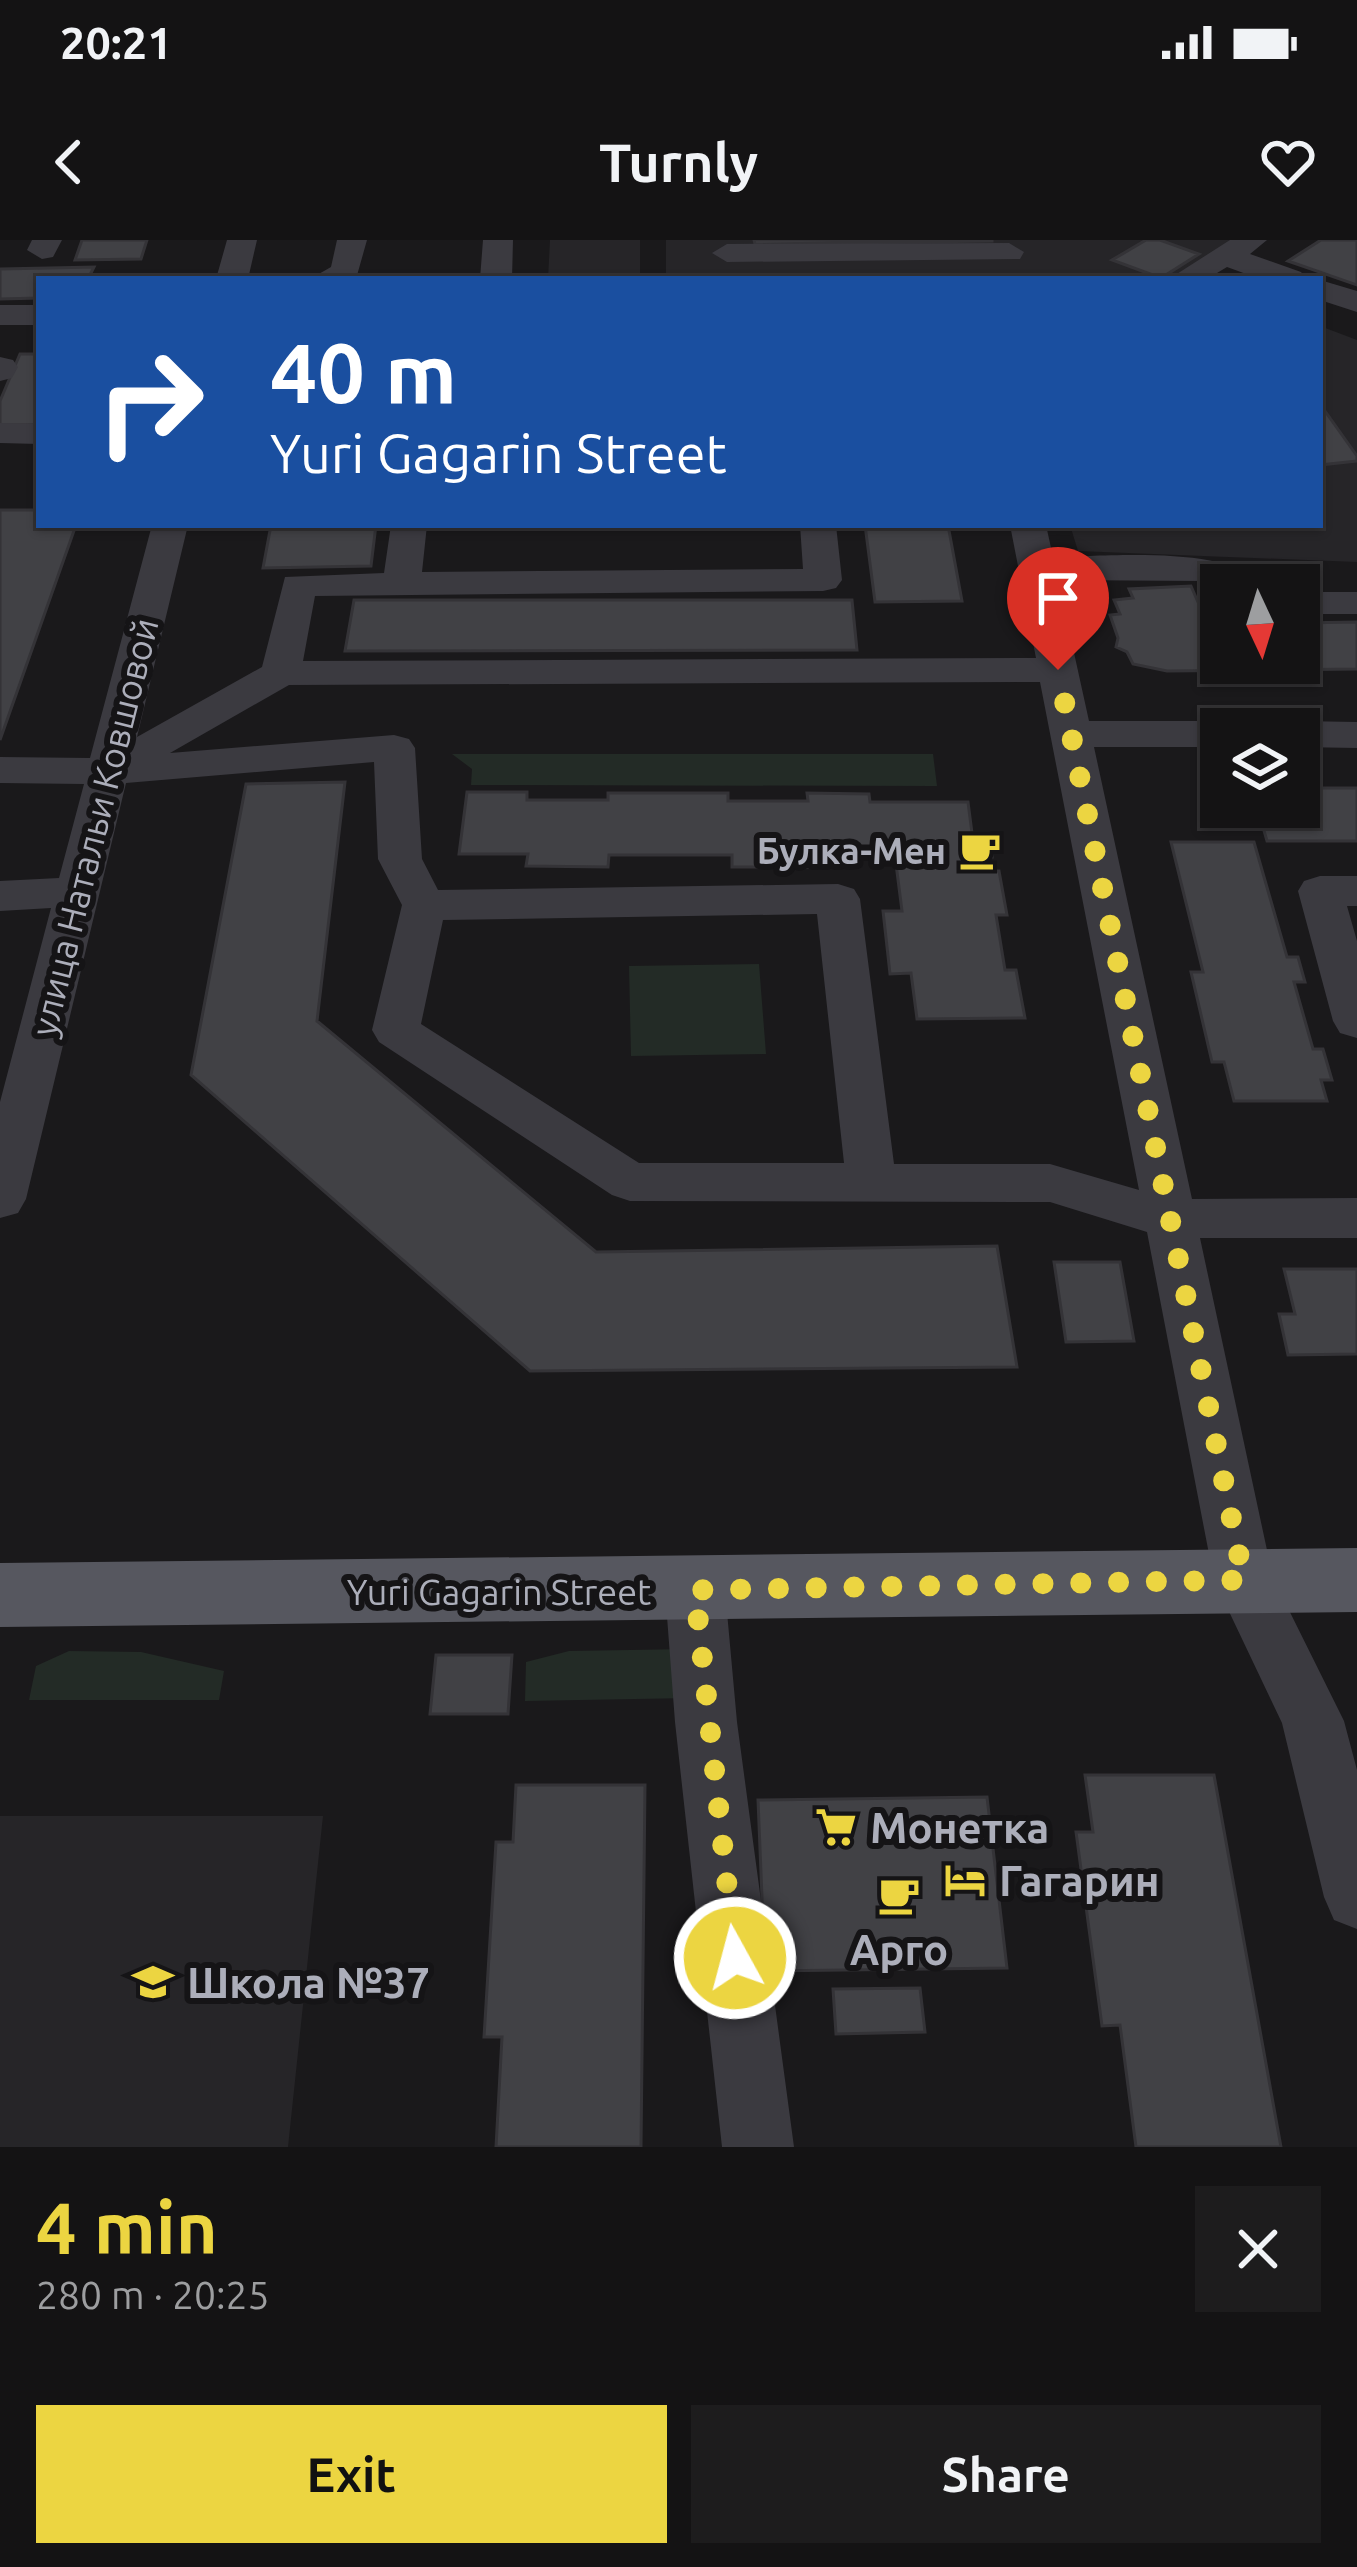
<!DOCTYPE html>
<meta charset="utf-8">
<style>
body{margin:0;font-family:Ubuntu,sans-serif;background:#1d1c1d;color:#f1f3f6;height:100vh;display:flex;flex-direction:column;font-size:45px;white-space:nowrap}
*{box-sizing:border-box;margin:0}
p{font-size:39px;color:#9d9ea0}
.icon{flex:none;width:66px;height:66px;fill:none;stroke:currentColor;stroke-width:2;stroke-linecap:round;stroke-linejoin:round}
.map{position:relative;height:1907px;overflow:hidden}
.panel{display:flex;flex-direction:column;background:#141314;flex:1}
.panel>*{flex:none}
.banner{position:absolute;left:36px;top:36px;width:1287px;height:252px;border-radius:0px;box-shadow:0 3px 9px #0004,0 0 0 3px #333234;background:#1a4fa0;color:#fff;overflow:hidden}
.needle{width:78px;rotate:176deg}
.tools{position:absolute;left:1200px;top:324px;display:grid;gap:24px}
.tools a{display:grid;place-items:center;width:120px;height:120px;border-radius:0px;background:#141314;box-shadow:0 3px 9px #0004,0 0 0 3px #333234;font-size:60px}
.pin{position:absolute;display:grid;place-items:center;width:102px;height:102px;color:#fff;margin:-123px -51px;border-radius:50% 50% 50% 0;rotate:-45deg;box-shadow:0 0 12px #0007}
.pin .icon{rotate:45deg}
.me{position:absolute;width:132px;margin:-66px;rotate:353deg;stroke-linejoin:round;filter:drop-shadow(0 0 9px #0008)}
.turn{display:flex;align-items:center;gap:42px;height:252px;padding:0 36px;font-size:54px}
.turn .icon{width:156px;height:156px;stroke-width:2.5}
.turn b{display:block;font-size:84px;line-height:102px}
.round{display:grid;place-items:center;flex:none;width:126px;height:126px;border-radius:0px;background:#1d1c1d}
.headline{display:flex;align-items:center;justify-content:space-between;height:204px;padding:0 36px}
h1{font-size:72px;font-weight:600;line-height:90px;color:#ecd541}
.primary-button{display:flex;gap:24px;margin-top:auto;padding:24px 36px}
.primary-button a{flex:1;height:138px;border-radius:0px;background:#ecd541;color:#111;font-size:48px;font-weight:600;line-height:138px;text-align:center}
.primary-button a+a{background:#1d1c1d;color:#f1f3f6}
.status{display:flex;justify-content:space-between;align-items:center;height:84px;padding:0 60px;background:#141314;direction:ltr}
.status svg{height:33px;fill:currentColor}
header{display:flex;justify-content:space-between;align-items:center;height:156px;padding:0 36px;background:#141314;font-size:54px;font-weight:600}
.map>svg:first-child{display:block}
.built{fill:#262528}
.green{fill:#232b26}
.building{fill:#414145;stroke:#343337;stroke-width:3}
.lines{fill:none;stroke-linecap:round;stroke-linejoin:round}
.minor{fill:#3b3a40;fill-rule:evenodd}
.major{fill:#56575f;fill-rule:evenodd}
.route{stroke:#ecd541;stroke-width:21;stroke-dasharray:0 37.8}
.labels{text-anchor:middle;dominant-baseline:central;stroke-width:12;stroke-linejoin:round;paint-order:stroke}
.street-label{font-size:36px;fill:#acaeba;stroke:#151416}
.poi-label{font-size:36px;font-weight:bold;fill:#acaeba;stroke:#151416;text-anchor:end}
.near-poi-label{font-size:42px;font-weight:bold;fill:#acaeba;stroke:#151416;text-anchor:start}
</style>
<div class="status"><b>20:21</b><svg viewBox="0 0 49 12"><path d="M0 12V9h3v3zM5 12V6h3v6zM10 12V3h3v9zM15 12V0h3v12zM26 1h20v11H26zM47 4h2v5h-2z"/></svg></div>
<header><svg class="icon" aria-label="back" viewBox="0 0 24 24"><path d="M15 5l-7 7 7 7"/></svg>Turnly<svg class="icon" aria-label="heart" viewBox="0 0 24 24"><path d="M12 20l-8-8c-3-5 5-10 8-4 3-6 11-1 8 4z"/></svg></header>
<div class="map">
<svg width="1357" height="1907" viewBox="0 0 1357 1907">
<rect width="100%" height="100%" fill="#1a191b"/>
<path class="built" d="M 550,0 L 640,0 L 640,39 L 548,39 Z
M 666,0 L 1236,0 L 1173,39 L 666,39 Z
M 1320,86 L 1357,100 L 1357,322 L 1078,311 L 1070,285 L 1320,285 Z
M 0,1576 L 323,1576 L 288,1907 L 0,1907 Z"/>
<path class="green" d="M 452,514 L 933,514 L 937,546 L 471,545 L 472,529 Z
M 759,724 L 766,814 L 631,816 L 629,726 Z
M 690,1409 L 691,1458 L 525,1461 L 526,1422 L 569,1411 Z
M 69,1411 L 141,1412 L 224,1431 L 219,1460 L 29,1460 L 36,1426 Z"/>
<path class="building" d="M 82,0 L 147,0 L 141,19 L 75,20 Z
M 754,0 L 992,0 L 992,1 L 755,4 Z
M 1146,0 L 1160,0 L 1199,14 L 1161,38 L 1112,20 Z
M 1321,0 L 1357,0 L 1357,45 L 1288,21 Z
M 94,27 L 88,39 L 39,39 L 39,58 L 0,59 L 0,29 Z
M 20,114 L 39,114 L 39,185 L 0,185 L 0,161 Z
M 1320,164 L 1357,216 L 1357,221 L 1320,225 Z
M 0,270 L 39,270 L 39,285 L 76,285 L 0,500 Z
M 271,285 L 376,285 L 371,326 L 263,328 Z
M 865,285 L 948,285 L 962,361 L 875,362 Z
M 1191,346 L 1201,369 L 1221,373 L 1221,423 L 1299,423 L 1299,383 L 1357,382 L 1357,429 L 1167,431 L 1133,424 L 1127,412 L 1116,407 L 1118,398 L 1110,375 L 1120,374 L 1114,360 L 1133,358 L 1129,349 Z
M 354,360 L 852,360 L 857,410 L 345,411 Z
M 345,542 L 317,781 L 596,1012 L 997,1006 L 1017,1127 L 530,1131 L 191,835 L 246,544 Z
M 1299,548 L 1357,548 L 1357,601 L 1267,601 L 1260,577 L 1273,577 L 1269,567 L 1299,567 Z
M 467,552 L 527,552 L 527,560 L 608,560 L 608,553 L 728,553 L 728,561 L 808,561 L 807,553 L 869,554 L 870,562 L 968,562 L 972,593 L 989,593 L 992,617 L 976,617 L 978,631 L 999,631 L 1007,675 L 996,675 L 1005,730 L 1016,730 L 1025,778 L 917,779 L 911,733 L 890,734 L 883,671 L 902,671 L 895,616 L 820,615 L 821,627 L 732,627 L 732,615 L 609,615 L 608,627 L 526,626 L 528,614 L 459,614 Z
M 1171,602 L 1254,602 L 1287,717 L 1298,717 L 1305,742 L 1294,742 L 1313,809 L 1323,809 L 1332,840 L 1321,840 L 1327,861 L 1234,861 L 1224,822 L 1212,822 L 1191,732 L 1203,732 Z
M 1054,1022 L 1120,1022 L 1134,1101 L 1066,1102 Z
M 1284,1029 L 1357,1029 L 1357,1114 L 1288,1115 L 1279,1074 L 1295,1074 Z
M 436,1415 L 512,1415 L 508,1474 L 430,1474 Z
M 1085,1535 L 1214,1535 L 1281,1907 L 1136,1907 L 1120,1785 L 1102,1786 L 1076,1592 L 1093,1592 Z
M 516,1545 L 645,1545 L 641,1907 L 496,1907 L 502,1797 L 484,1797 L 496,1602 L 513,1602 Z
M 987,1557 L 1007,1728 L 765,1731 L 758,1560 Z
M 920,1748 L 925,1792 L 836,1794 L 833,1749 Z"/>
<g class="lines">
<path class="minor" d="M 32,0 L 62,0 L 53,17 L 42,19 L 27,10 Z
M 227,0 L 257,0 L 248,39 L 216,39 Z
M 337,0 L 367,0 L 356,39 L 310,39 L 331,27 Z
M 483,0 L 513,0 L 512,39 L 480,39 Z
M 1230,0 L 1267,0 L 1250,14 L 1301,32 L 1306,39 L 1260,39 L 1227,27 L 1207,39 L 1169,39 Z
M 1009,3 L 1024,12 L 1020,19 L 727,22 L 712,13 L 727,4 Z
M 1320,40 L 1357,51 L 1357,72 L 1320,60 Z
M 0,65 L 39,65 L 39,85 L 0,85 Z
M 0,117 L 13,120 L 18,127 L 12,138 L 0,141 Z
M 0,183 L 39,184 L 39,204 L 0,203 Z
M 152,285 L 188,285 L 137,497 L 262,427 L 285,337 L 384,333 L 391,285 L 427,285 L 422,332 L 803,329 L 800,285 L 836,285 L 842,340 L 836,348 L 823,351 L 315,356 L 303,421 L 1036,418 L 1010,285 L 1046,285 L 1053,317 C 1101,317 1231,304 1259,345 L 1221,345 L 1221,350 L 1202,341 L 1058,340 L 1089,481 L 1221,481 L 1238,489 L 1221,489 L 1221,507 L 1094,507 L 1192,959 L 1357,958 L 1357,998 L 1200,998 L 1273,1338 L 1344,1481 L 1357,1530 L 1357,1689 L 1334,1680 L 1324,1657 L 1282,1483 L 1214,1340 L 1147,992 L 1050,962 L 630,961 L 612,955 L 379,802 L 372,790 L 402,665 L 378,619 L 374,522 L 126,543 L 26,959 L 18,973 L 0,978 L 0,862 L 51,668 L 0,671 L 0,641 L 59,638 L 84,544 L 0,543 L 0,517 L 90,518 ZM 1040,442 L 1139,950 L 1050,924 L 894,924 L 860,659 L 854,649 L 838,644 L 438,650 L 422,619 L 415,508 L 409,499 L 394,495 L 170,513 L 289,445 ZM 817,674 L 844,923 L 639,923 L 421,784 L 443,680 Z
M 1299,352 L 1357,352 L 1357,374 L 1299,374 Z
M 1299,481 L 1357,482 L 1357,508 L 1299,507 L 1299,489 L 1282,489 Z
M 1320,636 L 1357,636 L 1357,666 L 1347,666 L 1357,701 L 1357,798 L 1340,793 L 1333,781 L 1298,651 L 1304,641 Z
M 695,1324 L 716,1331 L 725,1350 L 737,1482 L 794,1907 L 722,1907 L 675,1482 L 665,1350 L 674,1331 Z"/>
<path class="major" d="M 1357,1308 L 1357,1372 L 0,1387 L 0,1323 Z"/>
</g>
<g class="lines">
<path class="route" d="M 735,1718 L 695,1350 L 1244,1340 L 1058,430"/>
</g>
<defs>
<g id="cafe-bare" transform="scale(3.24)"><path d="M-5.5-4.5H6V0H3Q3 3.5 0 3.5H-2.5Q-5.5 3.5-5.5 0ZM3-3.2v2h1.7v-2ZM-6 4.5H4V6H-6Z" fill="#ecd541" stroke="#151416" stroke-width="2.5" paint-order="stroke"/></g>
<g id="supermarket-bare" transform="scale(3.24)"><path d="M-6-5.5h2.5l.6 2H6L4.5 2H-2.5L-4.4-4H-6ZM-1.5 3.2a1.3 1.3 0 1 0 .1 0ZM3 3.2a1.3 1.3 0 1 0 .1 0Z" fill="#ecd541" stroke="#151416" stroke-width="2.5" paint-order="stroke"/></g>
<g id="hotel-bare" transform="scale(3.24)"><path d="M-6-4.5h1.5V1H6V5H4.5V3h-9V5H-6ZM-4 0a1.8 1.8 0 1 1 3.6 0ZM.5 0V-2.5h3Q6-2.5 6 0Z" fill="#ecd541" stroke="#151416" stroke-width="2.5" paint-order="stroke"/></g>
<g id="school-bare" transform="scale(3.24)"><path d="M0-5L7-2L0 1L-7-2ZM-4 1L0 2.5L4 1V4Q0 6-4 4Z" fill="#ecd541" stroke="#151416" stroke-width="2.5" paint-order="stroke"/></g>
</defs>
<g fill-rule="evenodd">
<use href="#cafe-bare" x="980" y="610"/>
<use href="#supermarket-bare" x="836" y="1587"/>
<use href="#hotel-bare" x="965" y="1640"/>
<use href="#cafe-bare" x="899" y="1655"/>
<use href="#school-bare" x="153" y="1742"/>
</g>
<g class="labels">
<g class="street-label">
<text transform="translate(94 587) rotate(-76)">улица Натальи Ковшовой</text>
<text x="499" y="1351">Yuri Gagarin Street</text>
</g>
<g class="poi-label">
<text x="946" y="610">Булка-Мен</text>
</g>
<g class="near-poi-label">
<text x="870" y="1587">Монетка</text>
<text x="999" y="1640">Гагарин</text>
<text x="899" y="1709" text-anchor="middle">Арго</text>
<text x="187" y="1742">Школа №37</text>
</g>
</g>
</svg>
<div class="tools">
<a><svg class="needle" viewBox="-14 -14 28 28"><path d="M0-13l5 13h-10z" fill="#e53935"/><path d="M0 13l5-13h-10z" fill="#9d9ea0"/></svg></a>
<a><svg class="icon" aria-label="layers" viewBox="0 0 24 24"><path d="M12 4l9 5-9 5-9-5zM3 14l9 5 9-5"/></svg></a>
</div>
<div class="pin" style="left:1058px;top:430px;background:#d93025"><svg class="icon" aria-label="arrive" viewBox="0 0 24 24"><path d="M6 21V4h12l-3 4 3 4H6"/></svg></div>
<svg class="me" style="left:735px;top:1718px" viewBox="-20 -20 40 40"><circle r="17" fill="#ecd541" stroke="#fff" stroke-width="3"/><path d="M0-11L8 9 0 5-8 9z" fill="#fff"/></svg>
<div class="banner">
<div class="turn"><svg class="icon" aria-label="right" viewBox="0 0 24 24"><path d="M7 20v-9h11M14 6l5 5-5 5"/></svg><div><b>40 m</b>Yuri Gagarin Street</div></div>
</div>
</div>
<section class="panel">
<div class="headline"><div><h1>4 min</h1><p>280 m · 20:25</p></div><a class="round"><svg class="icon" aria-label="close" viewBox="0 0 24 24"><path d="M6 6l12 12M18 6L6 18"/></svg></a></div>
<div class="primary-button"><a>Exit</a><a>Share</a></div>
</section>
